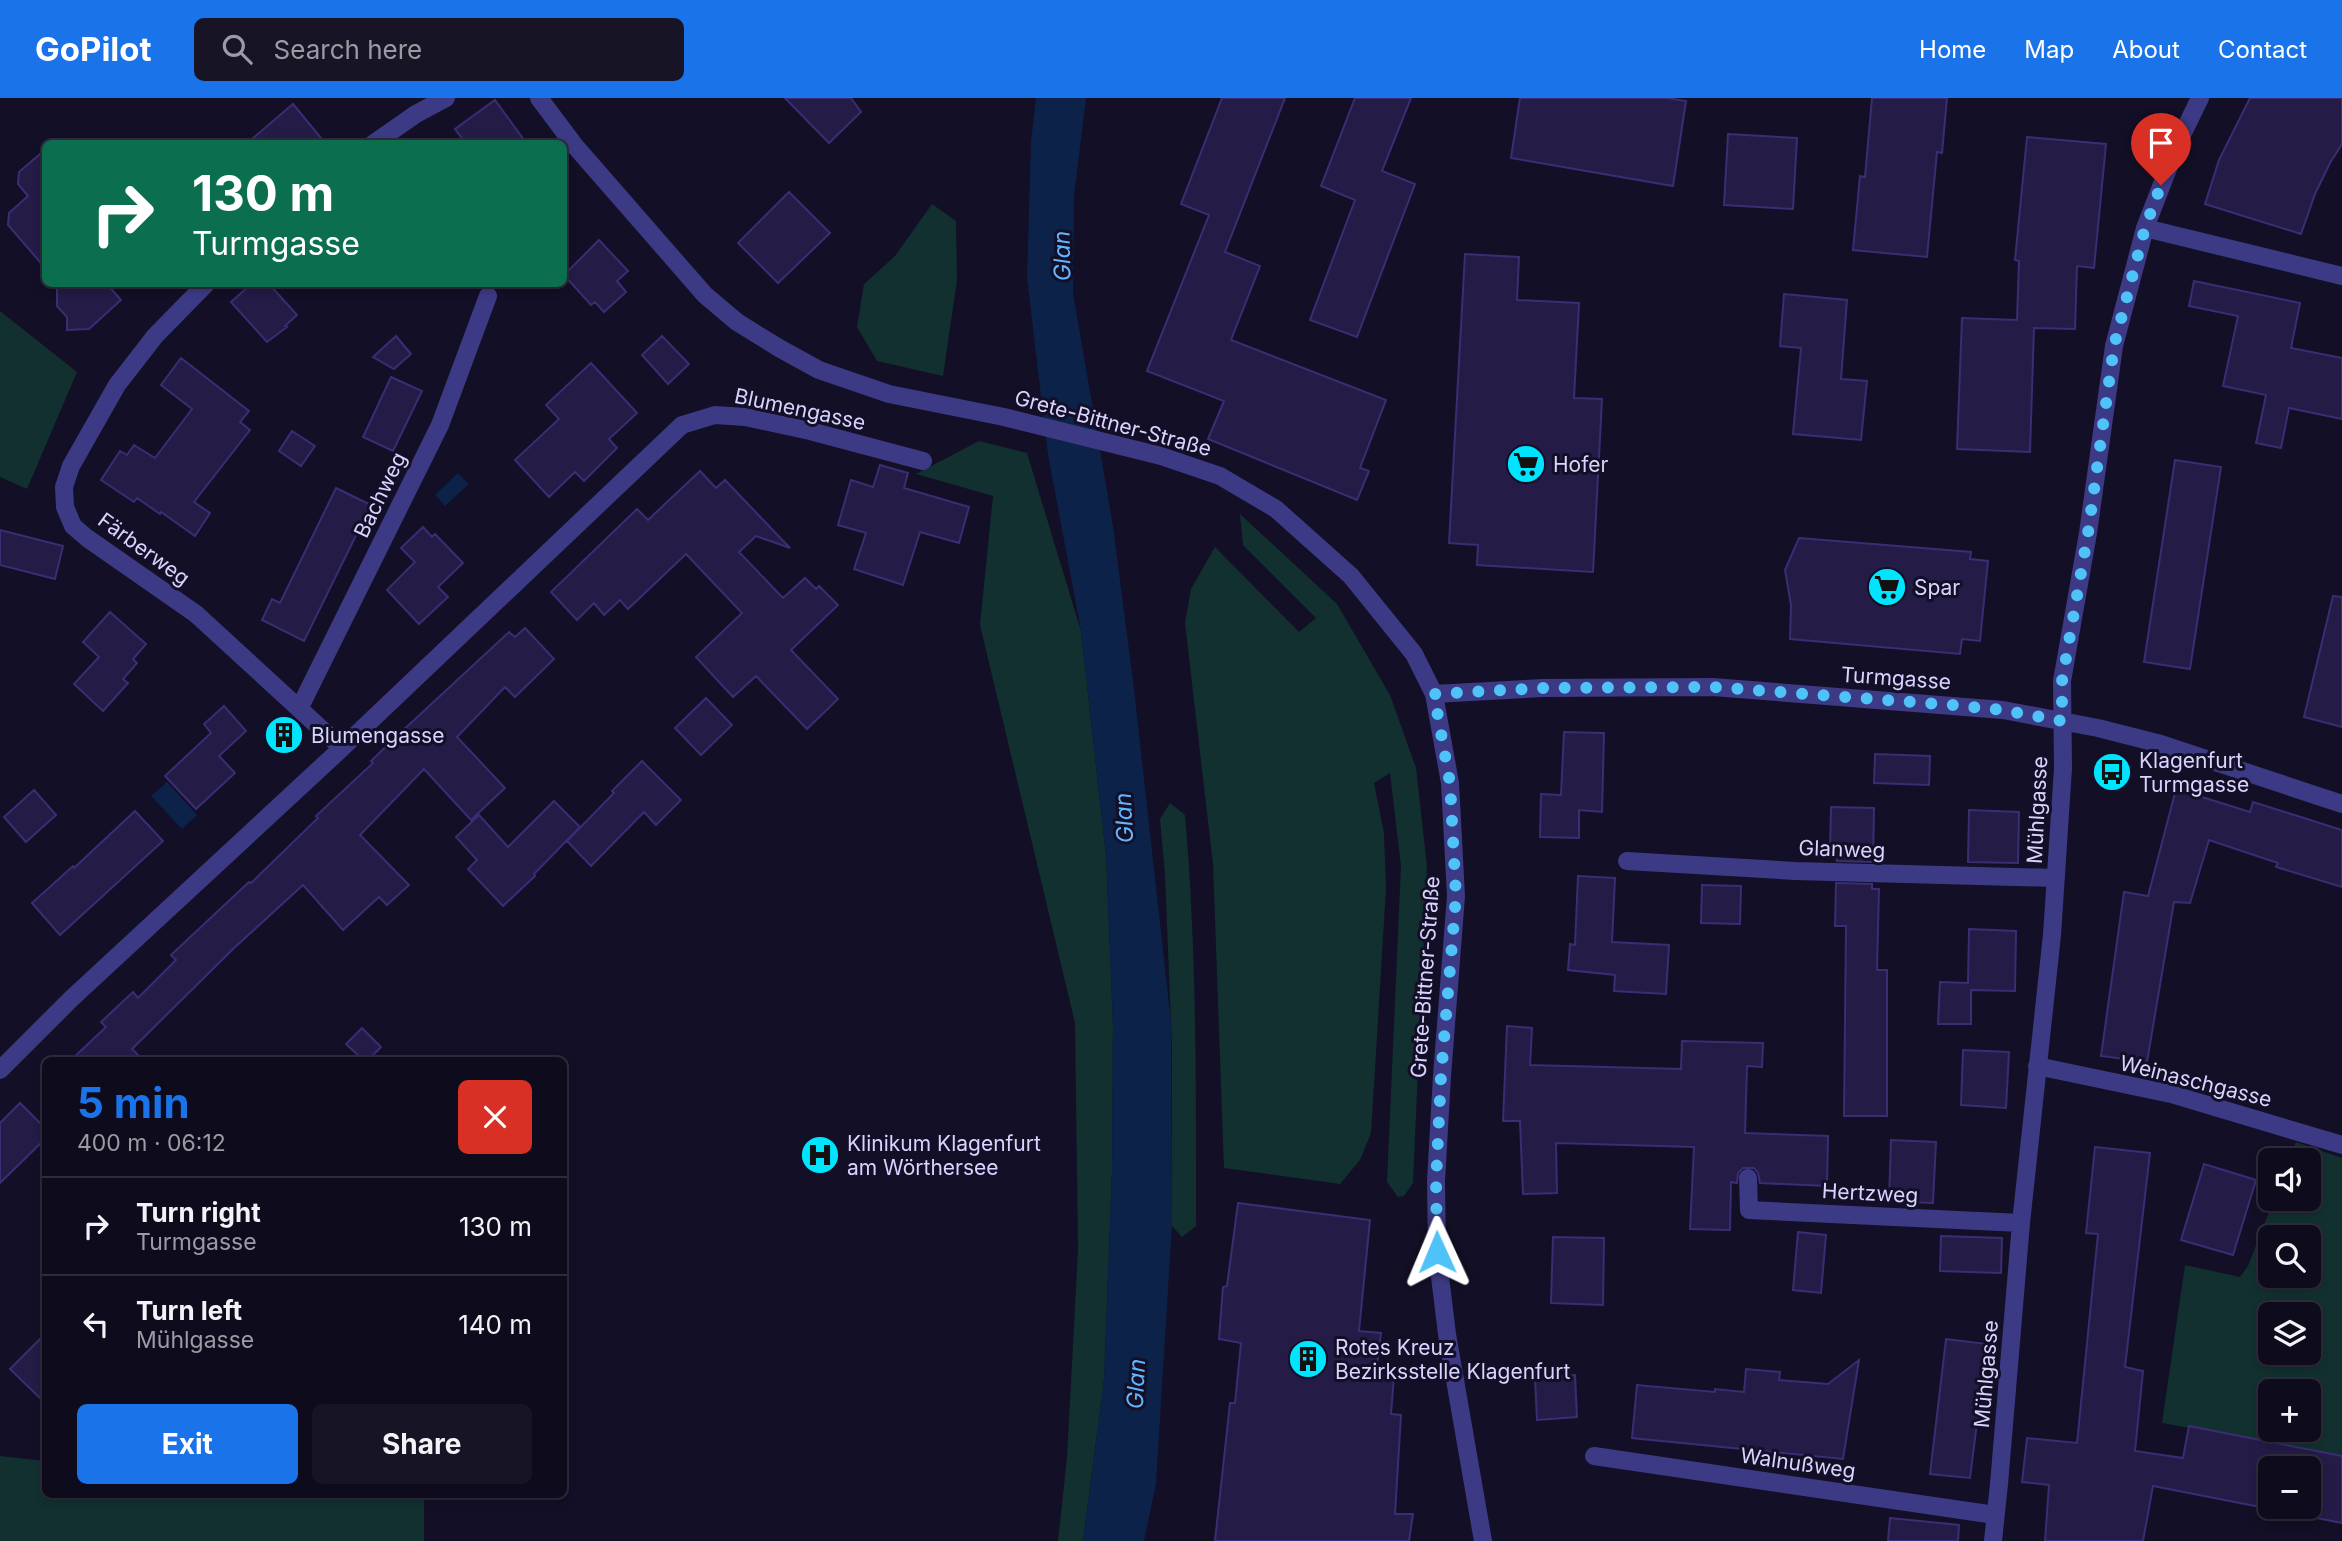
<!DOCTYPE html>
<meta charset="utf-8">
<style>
body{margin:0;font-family:Inter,sans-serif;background:#171425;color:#f1f3f6;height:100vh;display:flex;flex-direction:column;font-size:26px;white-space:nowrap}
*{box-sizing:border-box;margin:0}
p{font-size:23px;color:#9b9ba3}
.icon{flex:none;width:38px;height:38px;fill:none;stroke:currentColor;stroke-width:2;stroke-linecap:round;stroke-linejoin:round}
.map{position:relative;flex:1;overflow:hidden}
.sheet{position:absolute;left:42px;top:959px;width:525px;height:441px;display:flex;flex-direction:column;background:#0e0b1c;border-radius:10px;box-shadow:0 4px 10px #0003,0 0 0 2px #2e2b3b}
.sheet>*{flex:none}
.guide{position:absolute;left:42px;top:42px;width:525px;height:147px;border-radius:10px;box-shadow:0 4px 10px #0003,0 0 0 2px #2e2b3b;background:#0b6e4f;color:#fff;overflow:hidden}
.tools{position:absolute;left:2258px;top:1050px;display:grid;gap:14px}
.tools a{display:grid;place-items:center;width:63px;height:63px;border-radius:10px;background:#0e0b1c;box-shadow:0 4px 10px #0003,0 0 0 2px #2e2b3b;font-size:35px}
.pin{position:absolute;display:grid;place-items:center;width:60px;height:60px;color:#fff;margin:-72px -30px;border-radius:50% 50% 50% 0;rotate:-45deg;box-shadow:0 0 7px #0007}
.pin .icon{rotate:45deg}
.me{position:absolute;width:77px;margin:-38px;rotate:359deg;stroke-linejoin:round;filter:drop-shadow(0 0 5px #0008)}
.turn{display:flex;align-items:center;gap:24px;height:147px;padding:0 35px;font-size:32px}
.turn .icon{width:91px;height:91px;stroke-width:2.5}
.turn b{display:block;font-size:49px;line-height:60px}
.round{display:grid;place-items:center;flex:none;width:74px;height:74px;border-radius:10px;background:#171425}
.overview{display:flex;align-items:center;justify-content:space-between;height:119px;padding:0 35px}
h1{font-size:42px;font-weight:700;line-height:52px;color:#1a73e8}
.primary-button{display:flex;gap:14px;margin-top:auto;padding:14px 35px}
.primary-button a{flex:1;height:80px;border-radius:10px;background:#1a73e8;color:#fff;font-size:28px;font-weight:700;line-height:80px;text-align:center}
.primary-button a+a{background:#171425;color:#f1f3f6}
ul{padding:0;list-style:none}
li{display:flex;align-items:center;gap:21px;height:98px;padding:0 35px;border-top:2px solid #2e2b3b}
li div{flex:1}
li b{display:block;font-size:26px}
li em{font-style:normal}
header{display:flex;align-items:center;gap:42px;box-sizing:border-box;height:98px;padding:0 35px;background:#1a73e8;color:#fff}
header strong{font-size:33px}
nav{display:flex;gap:38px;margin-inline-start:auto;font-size:24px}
.search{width:490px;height:63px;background:#171425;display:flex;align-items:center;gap:18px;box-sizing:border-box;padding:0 24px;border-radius:10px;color:#9b9ba3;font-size:26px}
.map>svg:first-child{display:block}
.green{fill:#12302f;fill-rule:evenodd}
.water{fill:#0c2248}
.building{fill:#241b47;stroke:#3b2d73;stroke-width:2;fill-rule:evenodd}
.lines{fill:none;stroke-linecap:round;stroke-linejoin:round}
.minor{stroke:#3d3a85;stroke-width:18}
.route{stroke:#4fc3f7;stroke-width:12;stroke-dasharray:0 21.6}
.labels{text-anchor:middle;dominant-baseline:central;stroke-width:6;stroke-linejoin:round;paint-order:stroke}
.street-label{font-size:21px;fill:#d9d4ff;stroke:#130f26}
.poi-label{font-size:21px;fill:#d9d4ff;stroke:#130f26;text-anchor:start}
.water-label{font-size:23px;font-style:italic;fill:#62b6ff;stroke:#130f26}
</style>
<header>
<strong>GoPilot</strong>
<div class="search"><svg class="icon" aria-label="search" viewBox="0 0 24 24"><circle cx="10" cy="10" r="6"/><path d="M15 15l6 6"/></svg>Search here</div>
<nav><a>Home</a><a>Map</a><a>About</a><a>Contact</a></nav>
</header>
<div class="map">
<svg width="2342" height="1443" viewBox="0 0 2342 1443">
<rect width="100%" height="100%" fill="#130f26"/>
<path class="green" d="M 932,106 L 956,123 L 957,182 L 943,278 L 877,263 L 857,229 L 864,186 L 895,158 Z
M 0,213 L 77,274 L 27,391 L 0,379 Z
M 979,343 L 1027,355 L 1081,533 L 1106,757 L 1113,926 L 1112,1074 L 1104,1282 L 1083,1443 L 1058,1443 L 1067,1360 L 1078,1152 L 1075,925 L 980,527 L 993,398 L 916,376 Z
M 1240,416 L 1337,506 L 1390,597 L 1416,670 L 1427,768 L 1413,1085 L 1404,1098 L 1398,1099 L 1387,1084 L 1401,768 L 1390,675 L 1374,685 L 1384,735 L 1386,791 L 1371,1035 L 1360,1062 L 1340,1086 L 1224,1070 L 1213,766 L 1185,525 L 1191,491 L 1215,449 L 1299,534 L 1316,520 L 1243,447 Z
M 1170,705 L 1185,717 C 1197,854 1196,991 1196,1128 L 1182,1139 L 1172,1128 L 1172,950 L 1165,777 L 1160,721 Z
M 2296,1044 L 2342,1060 L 2342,1358 L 2162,1325 L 2185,1167 L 2240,1179 L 2248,1168 L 2274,1101 L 2308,1101 L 2308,1062 L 2288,1062 ZM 2270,1139 L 2308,1139 L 2308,1178 L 2270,1178 ZM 2270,1216 L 2308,1216 L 2308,1255 L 2270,1255 ZM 2270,1293 L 2308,1293 L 2308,1332 L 2270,1332 Z
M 0,1358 L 45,1363 L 46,1396 L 424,1397 L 424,1443 L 0,1443 Z"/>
<path class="water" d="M 1036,0 L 1086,0 L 1074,98 L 1073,195 L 1113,428 L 1134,591 L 1171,924 L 1172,1128 L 1156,1386 L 1144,1443 L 1083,1443 L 1104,1282 L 1112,1074 L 1113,926 L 1106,757 L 1081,533 L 1048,357 L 1027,180 L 1031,43 Z
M 458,375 L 469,386 L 445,408 L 435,397 Z
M 167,684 L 197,717 L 182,731 L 151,698 Z"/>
<path class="building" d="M 785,0 L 851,0 L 861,14 L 829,45 Z
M 1222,0 L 1285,0 L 1225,154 L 1260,168 L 1231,242 L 1386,302 L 1360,370 L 1369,373 L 1357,402 L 1208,341 L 1224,303 L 1147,273 L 1209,117 L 1181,106 Z
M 1355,0 L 1411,0 L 1382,73 L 1415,86 L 1357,239 L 1310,222 L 1355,102 L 1321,88 Z
M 1520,0 L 1667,0 L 1686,3 L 1673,88 L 1511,60 Z
M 1872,0 L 1947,0 L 1942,55 L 1937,54 L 1927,159 L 1853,152 L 1860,78 L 1865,79 Z
M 2250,0 L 2342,0 L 2342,46 L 2330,65 L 2315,96 L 2301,136 L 2205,106 L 2219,62 Z
M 495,2 L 527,46 L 466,46 L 455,31 Z
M 293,6 L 326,46 L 246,46 Z
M 1728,36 L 1797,40 L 1793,111 L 1724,107 Z
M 2027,39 L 2106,46 L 2094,170 L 2077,168 L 2075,231 L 2034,230 L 2030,354 L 1957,351 L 1962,220 L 2017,222 L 2019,163 L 2015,162 Z
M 46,51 L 46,171 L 8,127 L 9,115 L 28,98 L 18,86 L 19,74 Z
M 789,94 L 830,135 L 778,185 L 738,145 Z
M 599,142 L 628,173 L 617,183 L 626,194 L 604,214 L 595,204 L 591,207 L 564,177 Z
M 1465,156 L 1519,159 L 1517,202 L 1579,205 L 1574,300 L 1602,301 L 1593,474 L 1477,467 L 1478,447 L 1449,445 Z
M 2194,183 L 2300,205 L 2291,250 L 2342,260 L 2342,321 L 2289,310 L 2281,350 L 2256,345 L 2266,297 L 2223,288 L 2238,218 L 2189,208 Z
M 57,186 L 107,186 L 121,202 L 89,231 L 67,232 L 67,219 L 57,208 Z
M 251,186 L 269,186 L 297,217 L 285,228 L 287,229 L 267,244 L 231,204 Z
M 1784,196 L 1847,202 L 1841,281 L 1867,283 L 1861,342 L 1793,336 L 1801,250 L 1780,248 Z
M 396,238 L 411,256 L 394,271 L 373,259 Z
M 662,238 L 689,266 L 668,286 L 642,257 Z
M 181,260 L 249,313 L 240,324 L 250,332 L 194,404 L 210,415 L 195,438 L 161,414 L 160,416 L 137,400 L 134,404 L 101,382 L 120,353 L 127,357 L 134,347 L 155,360 L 192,311 L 161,287 Z
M 591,265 L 637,315 L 609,341 L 617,350 L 584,383 L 575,374 L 549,399 L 515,362 L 559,321 L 546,307 Z
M 391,279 L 422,293 L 393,353 L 363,339 Z
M 292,333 L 315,348 L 301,368 L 279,353 Z
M 2175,362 L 2221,369 L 2190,571 L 2144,564 Z
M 880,367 L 908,375 L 904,390 L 969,409 L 959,445 L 920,434 L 903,487 L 854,471 L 866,435 L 838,427 L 851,382 L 873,389 Z
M 700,373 L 716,390 L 725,382 L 790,450 L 756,438 L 739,454 L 783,500 L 805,480 L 816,491 L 819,488 L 838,507 L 791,552 L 838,601 L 807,631 L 756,578 L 733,599 L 696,559 L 742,515 L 686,456 L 628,511 L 620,502 L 604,517 L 594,505 L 577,522 L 551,494 L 637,411 L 648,422 Z
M 336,390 L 371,407 L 304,543 L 262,522 L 272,501 L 280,505 Z
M 423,429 L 432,439 L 435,436 L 463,465 L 438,489 L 448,499 L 419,526 L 387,492 L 415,464 L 401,450 Z
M 0,432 L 63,448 L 55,481 L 0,467 Z
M 1799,440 L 1971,454 L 1970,461 L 1988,463 L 1980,543 L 1962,541 L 1960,556 L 1790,541 L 1791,507 L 1785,472 Z
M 2333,498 L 2342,499 L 2342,629 L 2304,619 Z
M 110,514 L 146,546 L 133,561 L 137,565 L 123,581 L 128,585 L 103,613 L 74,586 L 99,559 L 83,544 Z
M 525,530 L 554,561 L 515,599 L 505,589 L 457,639 L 505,690 L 471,722 L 424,671 L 360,737 L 409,787 L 387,807 L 379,799 L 343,832 L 303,787 L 233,851 L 132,951 L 143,962 L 71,962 L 106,929 L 101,924 L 133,894 L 138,900 L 176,862 L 171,857 L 249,784 L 251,785 L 318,720 L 316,718 L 373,665 L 371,663 L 399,636 L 509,534 L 515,539 Z
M 706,600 L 732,627 L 701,657 L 675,630 Z
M 224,608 L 246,633 L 219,658 L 235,675 L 196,711 L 165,678 L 211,635 L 204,626 Z
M 1564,634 L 1604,635 L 1602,714 L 1579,712 L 1579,740 L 1540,739 L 1541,696 L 1561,697 Z
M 1875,656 L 1930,658 L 1929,687 L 1874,685 Z
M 642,663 L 681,702 L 656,727 L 644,714 L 591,768 L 567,743 L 614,695 L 612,693 Z
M 2176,691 L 2250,714 L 2253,704 L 2342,732 L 2342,789 L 2276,769 L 2278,765 L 2209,742 L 2190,805 L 2174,804 L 2147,964 L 2101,958 L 2124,794 L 2148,798 Z
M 34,692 L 56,717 L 26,744 L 4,719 Z
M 554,703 L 580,729 L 534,776 L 535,778 L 503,808 L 468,771 L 477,762 L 456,739 L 479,717 L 508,749 Z
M 1831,709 L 1874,710 L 1873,764 L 1837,763 L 1837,754 L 1830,754 Z
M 1969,712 L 2019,714 L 2018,765 L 1968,764 Z
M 135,713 L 163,743 L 60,837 L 32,805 L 73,768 L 74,770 Z
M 1578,778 L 1615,780 L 1612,844 L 1669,847 L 1666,896 L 1614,893 L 1615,877 L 1568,872 L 1570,846 L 1575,847 Z
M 1836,785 L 1872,786 L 1872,791 L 1879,791 L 1877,872 L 1887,872 L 1887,1018 L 1844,1018 L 1846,828 L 1835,828 Z
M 1702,787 L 1741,788 L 1740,826 L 1701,825 Z
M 1969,831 L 2016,833 L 2015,893 L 1971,892 L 1971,926 L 1938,926 L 1940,884 L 1968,885 Z
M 1507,928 L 1532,930 L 1530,967 L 1681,971 L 1682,943 L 1763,945 L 1762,969 L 1747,968 L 1745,1035 L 1828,1038 L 1827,1088 L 1760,1085 L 1758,1075 L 1754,1070 L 1743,1070 L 1738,1075 L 1737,1085 L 1731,1084 L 1730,1132 L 1690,1131 L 1694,1049 L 1556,1045 L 1557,1095 L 1523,1096 L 1520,1023 L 1503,1023 Z
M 362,930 L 381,949 L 368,962 L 363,962 L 346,946 Z
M 1963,952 L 2009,954 L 2006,1010 L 1961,1007 Z
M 20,1005 L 46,1031 L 46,1040 L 0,1085 L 0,1025 Z
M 1891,1042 L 1936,1044 L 1933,1105 L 1889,1103 Z
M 2095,1049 L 2150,1055 L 2125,1269 L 2143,1273 L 2135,1353 L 2183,1360 L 2189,1328 L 2342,1358 L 2342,1425 L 2153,1388 L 2143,1443 L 2045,1443 L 2049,1387 L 2022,1384 L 2027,1340 L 2077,1345 L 2098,1136 L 2086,1135 ZM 2270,1370 L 2308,1370 L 2308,1409 L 2270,1409 Z
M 2204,1066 L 2256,1082 L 2233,1157 L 2181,1142 Z
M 1238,1105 L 1370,1122 L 1359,1233 L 1381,1235 L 1376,1277 L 1394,1278 L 1391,1316 L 1401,1317 L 1395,1416 L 1413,1416 L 1409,1443 L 1215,1443 L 1230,1305 L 1235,1305 L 1241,1245 L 1219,1241 L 1223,1189 L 1227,1188 Z
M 1798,1134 L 1826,1137 L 1821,1195 L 1793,1192 Z
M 1941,1138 L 2002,1140 L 2001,1175 L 1940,1173 Z
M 1553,1139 L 1604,1140 L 1603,1207 L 1551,1205 Z
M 46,1235 L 46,1306 L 10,1271 Z
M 1946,1241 L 1987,1246 L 1970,1380 L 1930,1376 Z
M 1859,1262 L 1843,1361 L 1632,1340 L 1637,1287 L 1715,1294 L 1715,1291 L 1744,1294 L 1746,1271 L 1780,1274 L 1779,1282 L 1828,1286 Z
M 1575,1277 L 1577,1319 L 1537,1322 L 1535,1280 Z
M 1890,1420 L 1959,1427 L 1958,1443 L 1888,1443 Z"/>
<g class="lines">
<path class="minor" d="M 539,0 L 575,48 L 705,197 L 737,224 L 779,250 L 819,272 L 889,296 L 1004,319 L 1161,358 L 1220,378 L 1276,411 L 1351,478 L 1414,556 L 1434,596 L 1450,685 L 1456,798 L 1442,978 L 1436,1083 L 1437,1154 L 1447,1236 L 1483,1443
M 373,46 L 416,16 L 446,0
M 2145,130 L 2342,178
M 206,186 L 155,238 L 117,287 L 71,368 L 64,389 L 65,409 L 73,428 L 87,440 L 196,516 L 342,650
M 1434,596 L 1542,590 L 1713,589 L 2003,612 L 2098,630 L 2161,646 L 2342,706
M 299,611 L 440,327 L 488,198
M 1627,763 L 1795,773 L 2056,780
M 2037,968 L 2171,996 L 2342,1047
M 0,972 L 71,901 L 342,650 L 682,327 L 715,317 L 745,319 L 810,333 L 923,363
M 1748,1080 L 1749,1112 L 2021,1125
M 1594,1358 L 1995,1417
M 1993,1443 L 1999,1386 L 2021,1125 L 2052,837 L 2063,670 L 2062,583 L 2088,435 L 2114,248 L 2145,130 L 2178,45 L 2200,0"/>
</g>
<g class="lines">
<path class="route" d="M 1437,1154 L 1436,1083 L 1441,978 L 1456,798 L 1450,685 L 1434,596 L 1542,590 L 1713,589 L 1952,607 L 2003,612 L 2062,623 L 2062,583 L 2088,435 L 2114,248 L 2145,130 L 2161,87"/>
</g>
<defs>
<g id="supermarket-disc" transform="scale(2.0125)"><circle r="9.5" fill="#00e5ff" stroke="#130f26"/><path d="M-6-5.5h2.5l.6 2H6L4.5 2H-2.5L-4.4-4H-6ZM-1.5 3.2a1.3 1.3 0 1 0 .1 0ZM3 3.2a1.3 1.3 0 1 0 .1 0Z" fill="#111"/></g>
<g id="building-disc" transform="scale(2.0125)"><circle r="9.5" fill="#00e5ff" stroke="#130f26"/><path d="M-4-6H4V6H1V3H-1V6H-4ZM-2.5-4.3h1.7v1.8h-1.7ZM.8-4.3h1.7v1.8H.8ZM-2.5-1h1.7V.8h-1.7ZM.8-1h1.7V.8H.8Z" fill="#111"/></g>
<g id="bus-disc" transform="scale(2.0125)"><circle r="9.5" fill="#00e5ff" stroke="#130f26"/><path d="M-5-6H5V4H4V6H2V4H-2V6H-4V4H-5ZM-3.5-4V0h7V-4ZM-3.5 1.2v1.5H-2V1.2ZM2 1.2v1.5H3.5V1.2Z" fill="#111"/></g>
<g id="hospital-disc" transform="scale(2.0125)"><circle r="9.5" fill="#00e5ff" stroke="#130f26"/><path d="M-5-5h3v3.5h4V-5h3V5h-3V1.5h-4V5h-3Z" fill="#111"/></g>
</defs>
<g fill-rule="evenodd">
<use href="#supermarket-disc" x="1526" y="366"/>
<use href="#supermarket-disc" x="1887" y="489"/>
<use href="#building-disc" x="284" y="637"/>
<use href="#bus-disc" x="2112" y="674"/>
<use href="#hospital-disc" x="820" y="1057"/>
<use href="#building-disc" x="1308" y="1261"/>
</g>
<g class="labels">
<g class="street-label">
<text transform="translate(800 311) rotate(12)">Blumengasse</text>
<text transform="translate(1113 325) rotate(15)">Grete-Bittner-Straße</text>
<text transform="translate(380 397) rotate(-64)">Bachweg</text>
<text transform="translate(144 451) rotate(36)">Färberweg</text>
<text transform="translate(1896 580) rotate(4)">Turmgasse</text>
<text transform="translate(2037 712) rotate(-87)">Mühlgasse</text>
<text transform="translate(1842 751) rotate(2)">Glanweg</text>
<text transform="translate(1425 879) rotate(-86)">Grete-Bittner-Straße</text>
<text transform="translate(2196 983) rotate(14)">Weinaschgasse</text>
<text transform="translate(1870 1095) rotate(3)">Hertzweg</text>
<text transform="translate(1986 1276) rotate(-85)">Mühlgasse</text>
<text transform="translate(1798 1365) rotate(8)">Walnußweg</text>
</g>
<g class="poi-label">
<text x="1553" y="366">Hofer</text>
<text x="1914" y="489">Spar</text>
<text x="311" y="637">Blumengasse</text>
<text x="2139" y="662">Klagenfurt<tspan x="2139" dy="24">Turmgasse</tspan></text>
<text x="847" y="1045">Klinikum Klagenfurt<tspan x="847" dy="24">am Wörthersee</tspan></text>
<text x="1335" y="1249">Rotes Kreuz<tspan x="1335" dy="24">Bezirksstelle Klagenfurt</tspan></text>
</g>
<g class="water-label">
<text transform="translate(1062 158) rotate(-91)">Glan</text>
<text transform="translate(1124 720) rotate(-93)">Glan</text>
<text transform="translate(1136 1286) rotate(-87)">Glan</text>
</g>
</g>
</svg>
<div class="tools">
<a><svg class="icon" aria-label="sound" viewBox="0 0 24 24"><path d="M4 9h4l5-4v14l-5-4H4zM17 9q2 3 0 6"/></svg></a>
<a><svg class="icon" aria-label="search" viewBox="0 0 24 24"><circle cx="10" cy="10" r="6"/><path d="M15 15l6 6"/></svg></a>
<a><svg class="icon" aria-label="layers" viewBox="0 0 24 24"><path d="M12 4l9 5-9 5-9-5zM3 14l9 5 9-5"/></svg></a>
<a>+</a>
<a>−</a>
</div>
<div class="pin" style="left:2161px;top:87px;background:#d93025"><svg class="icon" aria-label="arrive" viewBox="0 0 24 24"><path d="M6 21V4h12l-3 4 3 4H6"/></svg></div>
<svg class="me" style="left:1437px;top:1154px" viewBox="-20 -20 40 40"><path d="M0-17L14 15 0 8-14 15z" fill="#4fc3f7" stroke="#fff" stroke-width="4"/></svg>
<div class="guide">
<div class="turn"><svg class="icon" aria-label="right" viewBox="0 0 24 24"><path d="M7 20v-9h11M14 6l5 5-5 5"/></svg><div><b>130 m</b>Turmgasse</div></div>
</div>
<section class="sheet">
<div class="overview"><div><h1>5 min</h1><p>400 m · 06:12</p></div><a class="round" style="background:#d93025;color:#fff"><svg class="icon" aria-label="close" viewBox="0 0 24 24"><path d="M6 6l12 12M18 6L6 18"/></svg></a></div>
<ul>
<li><svg class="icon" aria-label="right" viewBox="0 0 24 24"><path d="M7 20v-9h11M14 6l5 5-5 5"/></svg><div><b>Turn right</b><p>Turmgasse</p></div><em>130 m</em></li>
<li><svg class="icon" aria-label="left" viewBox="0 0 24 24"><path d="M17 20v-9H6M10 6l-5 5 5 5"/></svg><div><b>Turn left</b><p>Mühlgasse</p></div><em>140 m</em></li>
</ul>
<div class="primary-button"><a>Exit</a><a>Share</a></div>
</section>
</div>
